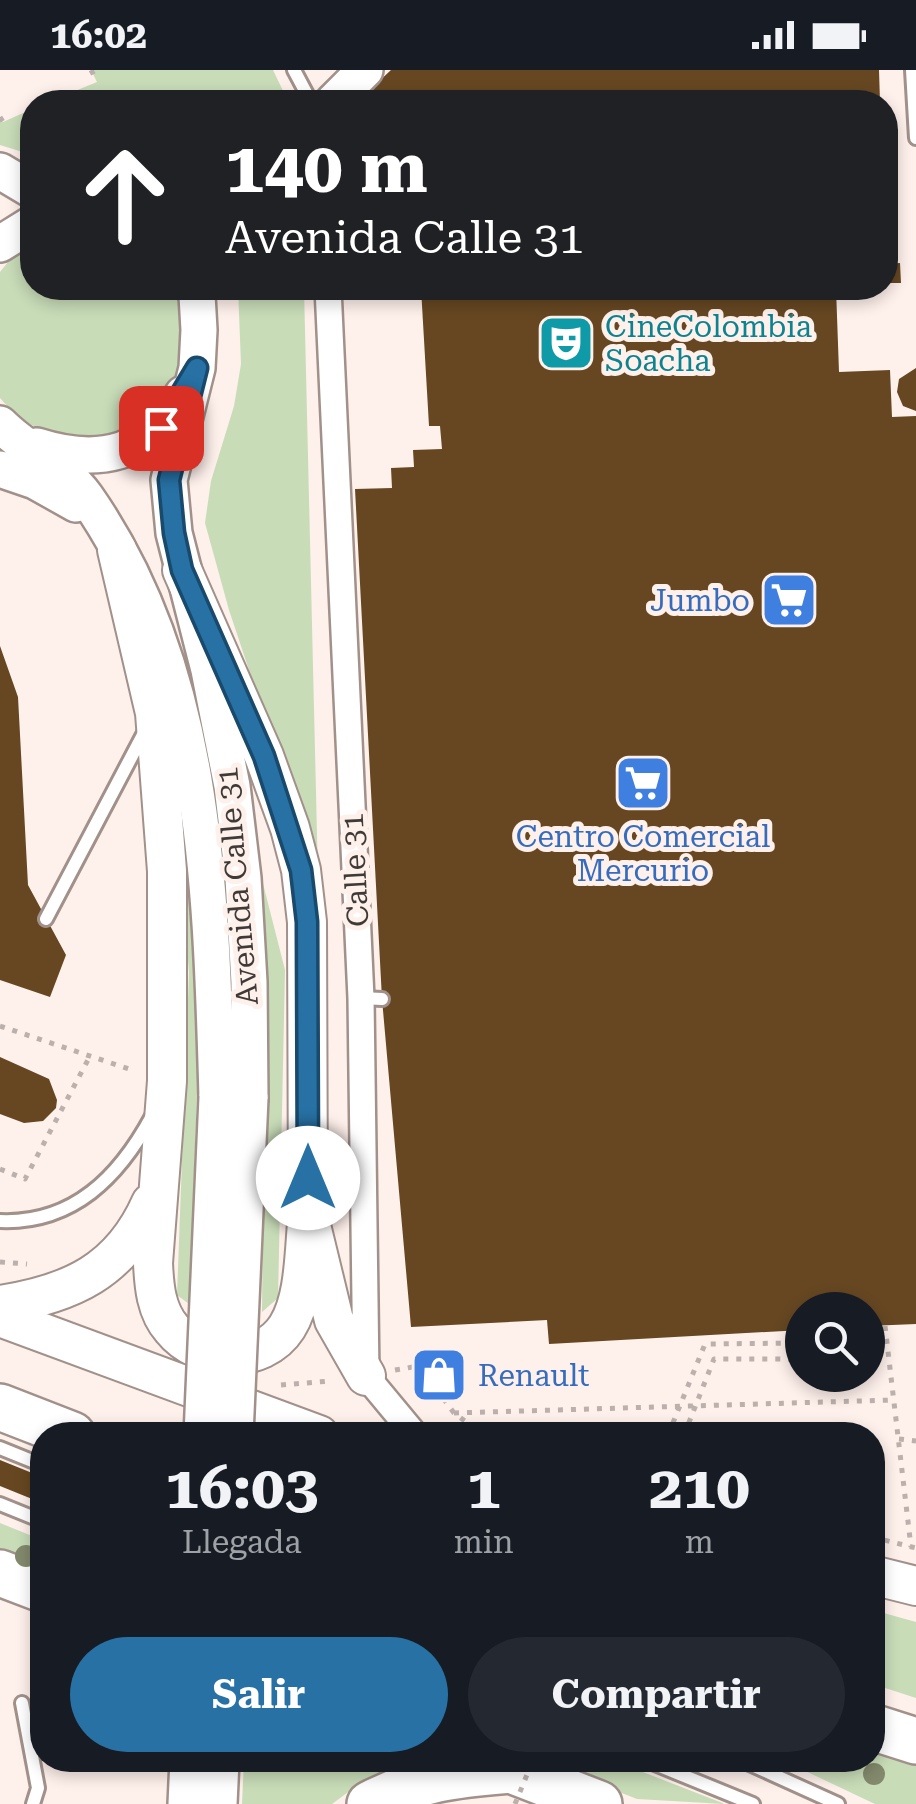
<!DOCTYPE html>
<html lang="es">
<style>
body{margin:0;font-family:"Roboto Serif",serif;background:#242831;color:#f1f3f6;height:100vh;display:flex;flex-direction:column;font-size:38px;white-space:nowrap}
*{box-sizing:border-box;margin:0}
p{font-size:32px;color:#9ea1a6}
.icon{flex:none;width:55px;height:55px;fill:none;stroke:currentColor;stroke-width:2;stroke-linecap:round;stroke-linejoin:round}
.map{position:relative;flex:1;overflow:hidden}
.sheet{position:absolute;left:30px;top:1352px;width:855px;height:350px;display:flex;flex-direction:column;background:#171b24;border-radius:40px;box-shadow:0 5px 15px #0003}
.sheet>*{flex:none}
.hud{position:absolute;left:20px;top:20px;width:878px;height:210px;border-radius:40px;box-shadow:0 5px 15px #0003;background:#202124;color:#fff;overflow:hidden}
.controls{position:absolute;left:785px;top:1222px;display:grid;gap:20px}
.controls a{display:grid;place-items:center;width:100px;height:100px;border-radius:50%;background:#171b24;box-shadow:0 5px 15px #0003;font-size:50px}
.pin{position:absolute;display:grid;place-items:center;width:85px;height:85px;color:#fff;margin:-42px;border-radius:20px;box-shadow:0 5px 15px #0006}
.me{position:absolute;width:110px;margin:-55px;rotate:0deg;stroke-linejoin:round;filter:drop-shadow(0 0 8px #0008)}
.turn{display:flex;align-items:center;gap:35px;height:210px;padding:0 40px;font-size:45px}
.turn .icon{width:130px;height:130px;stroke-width:2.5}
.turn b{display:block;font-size:70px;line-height:85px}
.eta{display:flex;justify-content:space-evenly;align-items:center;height:170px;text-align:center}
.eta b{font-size:60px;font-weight:700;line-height:70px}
.button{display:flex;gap:20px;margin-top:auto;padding:20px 40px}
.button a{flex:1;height:115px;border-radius:60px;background:#2771a4;color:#fff;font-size:40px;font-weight:700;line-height:115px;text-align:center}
.button a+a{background:#242831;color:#f1f3f6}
.status{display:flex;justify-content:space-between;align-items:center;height:70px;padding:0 50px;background:#171b24;direction:ltr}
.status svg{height:28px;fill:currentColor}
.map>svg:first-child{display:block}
.green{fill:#c8dcb8}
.building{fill:#664722}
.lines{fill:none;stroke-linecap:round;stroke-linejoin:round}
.lane-casing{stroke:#a1918a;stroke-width:18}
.street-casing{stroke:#a1918a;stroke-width:30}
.secondary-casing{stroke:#a1918a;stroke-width:40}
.primary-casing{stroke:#a1918a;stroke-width:42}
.highway-casing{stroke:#a1918a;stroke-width:50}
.path{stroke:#bbb0ac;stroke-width:5;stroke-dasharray:5 8;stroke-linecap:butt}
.lane{stroke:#fff;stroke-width:12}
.street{stroke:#fff;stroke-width:25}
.secondary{stroke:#fff;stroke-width:35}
.primary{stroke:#fff;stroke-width:38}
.highway{stroke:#fff;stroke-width:45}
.secondary-bridge-casing{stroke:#a1918a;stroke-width:40;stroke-linecap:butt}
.path-bridge{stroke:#bbb0ac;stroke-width:5;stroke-dasharray:5 8;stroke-linecap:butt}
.secondary-bridge{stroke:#fff;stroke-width:35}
.tree{fill:#83896c}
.route-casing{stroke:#19496b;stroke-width:25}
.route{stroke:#2771a4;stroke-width:18}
.labels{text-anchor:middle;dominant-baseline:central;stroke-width:10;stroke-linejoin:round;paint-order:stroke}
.culture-label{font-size:30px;fill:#0d838f;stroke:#fef0eb;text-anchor:start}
.shop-label{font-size:30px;fill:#366cbe;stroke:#fef0eb;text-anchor:end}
.street-label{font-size:30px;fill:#403a37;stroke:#fef0eb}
</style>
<div class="status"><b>16:02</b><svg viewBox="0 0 49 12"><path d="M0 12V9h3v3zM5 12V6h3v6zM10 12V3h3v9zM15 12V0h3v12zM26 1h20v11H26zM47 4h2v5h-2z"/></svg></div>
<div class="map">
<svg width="916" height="1734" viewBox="0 0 916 1734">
<rect width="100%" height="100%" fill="#fef0eb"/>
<path class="green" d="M 91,0 L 273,0 L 285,25 L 277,32 L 48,32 L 97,12 Z
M 32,39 L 32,85 L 0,75 L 0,47 L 3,52 Z
M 32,174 L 32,218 L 174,218 C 182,232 182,246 183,262 C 185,292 178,309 159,331 C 113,385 45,380 0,328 L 0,202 L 12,187 Z
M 238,218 L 304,218 L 318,807 L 229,540 L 205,453 L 211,411 L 234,336 L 241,294 Z
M 173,658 L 202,895 L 189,1234 L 177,1225 L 189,902 L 177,765 Z
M 258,794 L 285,900 L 278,1228 L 262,1242 L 265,905 Z
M 0,1453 L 42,1470 L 42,1497 L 0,1481 Z
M 873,1540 L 916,1552 L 916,1628 L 873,1614 Z
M 873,1668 L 916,1683 L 916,1734 L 875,1734 L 782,1690 L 872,1690 Z
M 244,1690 L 356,1690 L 391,1704 L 351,1720 L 332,1734 L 242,1734 Z
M 538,1690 L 612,1690 L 725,1734 L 637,1729 Z"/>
<path class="building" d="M 391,0 L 879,0 L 880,32 L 357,32 Z
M 900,193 L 901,213 L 885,213 L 885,194 Z
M 421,218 L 836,218 L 839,302 L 890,300 L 892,347 L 916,346 L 916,1254 L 868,1256 L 868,1240 L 802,1240 L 802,1260 L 549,1274 L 547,1250 L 411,1257 L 382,929 L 355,419 L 392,418 L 391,398 L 414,397 L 413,380 L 442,379 L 440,356 L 429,356 Z
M 916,298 L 916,341 L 903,336 L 897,322 L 899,309 Z
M 0,576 L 18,627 L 28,815 L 66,885 L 50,927 L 0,910 Z
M 0,987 L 49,1009 L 57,1030 L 56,1038 L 43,1051 L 24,1053 L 0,1044 Z
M 0,1390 L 42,1407 L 42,1433 L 0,1416 Z"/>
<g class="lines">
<g class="lane-casing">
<path id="lane" d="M 294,0 L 311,32
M 912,0 L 916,68
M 46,849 L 145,661
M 361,928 L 382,929
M 0,1151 C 73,1154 119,1107 152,1046
M 0,1378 L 42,1395
M 0,1434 L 42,1451
M 22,1633 L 38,1718 L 33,1734
M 645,1690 L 753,1734
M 741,1690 L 838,1734"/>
</g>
<g class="street-casing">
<path id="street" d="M 328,218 L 361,928 L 366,1306 L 415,1365"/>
</g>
<g class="secondary-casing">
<path id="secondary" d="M 333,32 L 365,0
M 0,101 L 32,120
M 0,174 L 32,154
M 193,218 L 197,225 L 199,260 L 197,298 L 169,410 L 174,463 L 209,600 L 232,716 L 243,808 L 249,912 L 250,1028
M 0,354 C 26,381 64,396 86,427 C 208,601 211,824 217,1027
M 37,376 C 100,396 150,384 183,324
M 0,399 L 35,411 L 76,434
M 186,1734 L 188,1690
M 219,1734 L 221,1690"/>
</g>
<g class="primary-casing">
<path id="primary" d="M 117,480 L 155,643 L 167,801 L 167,1011 L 153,1193 C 154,1216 156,1241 172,1259 C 199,1293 262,1296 287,1257 C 306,1227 304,1177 308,1143
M 182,500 L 264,686 L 290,758 L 301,800 L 307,852 L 308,1143 L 334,1250 L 366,1306
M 0,1235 C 71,1224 121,1201 151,1133
M 0,1247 L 319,1365
M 872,1505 L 916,1516"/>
</g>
<g class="highway-casing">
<path id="highway" d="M 0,1337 L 72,1365
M 0,1503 L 42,1519
M 872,1657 L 916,1671
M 485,1690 L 599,1734
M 370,1734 C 424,1707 453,1705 512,1700"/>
</g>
<path class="path" d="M 91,0 L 97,11
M 0,47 L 3,52
M 0,956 L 135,1001
M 0,1099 L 25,1109 L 90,986
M 0,1192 L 27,1194
M 885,1256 L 911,1477
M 395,1300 L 419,1296 L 454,1343 L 484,1365
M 281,1315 L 330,1311
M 454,1343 L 893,1330
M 684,1365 L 714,1289 L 802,1289
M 899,1369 L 916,1371
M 872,1467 L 916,1478"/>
<use href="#lane" class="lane"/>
<use href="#street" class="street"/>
<use href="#secondary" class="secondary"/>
<use href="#primary" class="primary"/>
<use href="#highway" class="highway"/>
<g class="secondary-bridge-casing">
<path id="secondary-bridge" d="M 202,1365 L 217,1027
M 235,1365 L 250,1028"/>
</g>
<path class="path-bridge" d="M 668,1365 L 705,1274 L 802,1273
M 515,1734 L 533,1690"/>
<use href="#secondary-bridge" class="secondary-bridge"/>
</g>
<g class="tree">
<circle cx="26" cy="1486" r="11"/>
<circle cx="874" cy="1704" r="11"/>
</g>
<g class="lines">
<g class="route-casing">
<path id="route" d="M 161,358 L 197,298 L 169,410 L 174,463 L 182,500 L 264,686 L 301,800 L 307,852 L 308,1108"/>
</g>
<use href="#route" class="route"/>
</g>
<defs>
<g id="theatre-square" transform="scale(2.875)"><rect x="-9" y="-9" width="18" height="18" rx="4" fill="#0f9aa8" stroke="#fef0eb"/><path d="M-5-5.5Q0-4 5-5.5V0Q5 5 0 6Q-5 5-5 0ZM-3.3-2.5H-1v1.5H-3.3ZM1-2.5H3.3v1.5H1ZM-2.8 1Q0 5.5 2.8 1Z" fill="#fff"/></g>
<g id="supermarket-square" transform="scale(2.875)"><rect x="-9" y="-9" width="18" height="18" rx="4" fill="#3f7fe0" stroke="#fef0eb"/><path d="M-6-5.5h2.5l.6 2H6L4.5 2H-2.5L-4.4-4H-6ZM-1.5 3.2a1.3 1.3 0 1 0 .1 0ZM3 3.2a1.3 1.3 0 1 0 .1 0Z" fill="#fff"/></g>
<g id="shop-square" transform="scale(2.875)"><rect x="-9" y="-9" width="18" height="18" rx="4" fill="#3f7fe0" stroke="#fef0eb"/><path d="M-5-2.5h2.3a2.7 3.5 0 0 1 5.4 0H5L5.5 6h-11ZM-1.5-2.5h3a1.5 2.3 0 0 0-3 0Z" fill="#fff"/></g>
</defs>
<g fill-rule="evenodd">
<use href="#theatre-square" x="566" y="273"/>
<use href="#supermarket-square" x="789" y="530"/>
<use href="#supermarket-square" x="643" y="713"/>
<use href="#shop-square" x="439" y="1305"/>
</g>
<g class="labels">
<g class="culture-label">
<text x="605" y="256">CineColombia<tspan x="605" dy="34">Soacha</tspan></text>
</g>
<g class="shop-label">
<text x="750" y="530">Jumbo</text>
<text x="643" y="766" text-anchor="middle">Centro Comercial<tspan x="643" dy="34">Mercurio</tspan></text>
<text x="478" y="1305" text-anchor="start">Renault</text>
</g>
<g class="street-label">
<text transform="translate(355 800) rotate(-93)">Calle 31</text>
<text transform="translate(237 816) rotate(-95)">Avenida Calle 31</text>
</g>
</g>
</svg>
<div class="controls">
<a><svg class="icon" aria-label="search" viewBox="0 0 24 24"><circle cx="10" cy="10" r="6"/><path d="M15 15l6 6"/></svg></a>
</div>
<div class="pin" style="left:161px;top:358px;background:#d93025"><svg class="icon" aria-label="arrive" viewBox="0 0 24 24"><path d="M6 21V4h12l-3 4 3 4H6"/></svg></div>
<svg class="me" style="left:308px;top:1108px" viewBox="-20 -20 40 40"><circle r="19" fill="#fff"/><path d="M0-13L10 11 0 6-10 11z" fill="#2771a4"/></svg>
<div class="hud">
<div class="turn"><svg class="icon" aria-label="ahead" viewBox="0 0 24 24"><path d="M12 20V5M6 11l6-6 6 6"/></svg><div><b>140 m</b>Avenida Calle 31</div></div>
</div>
<section class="sheet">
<div class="eta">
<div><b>16:03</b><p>Llegada</p></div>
<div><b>1</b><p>min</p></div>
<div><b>210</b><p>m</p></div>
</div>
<div class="button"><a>Salir</a><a>Compartir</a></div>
</section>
</div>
